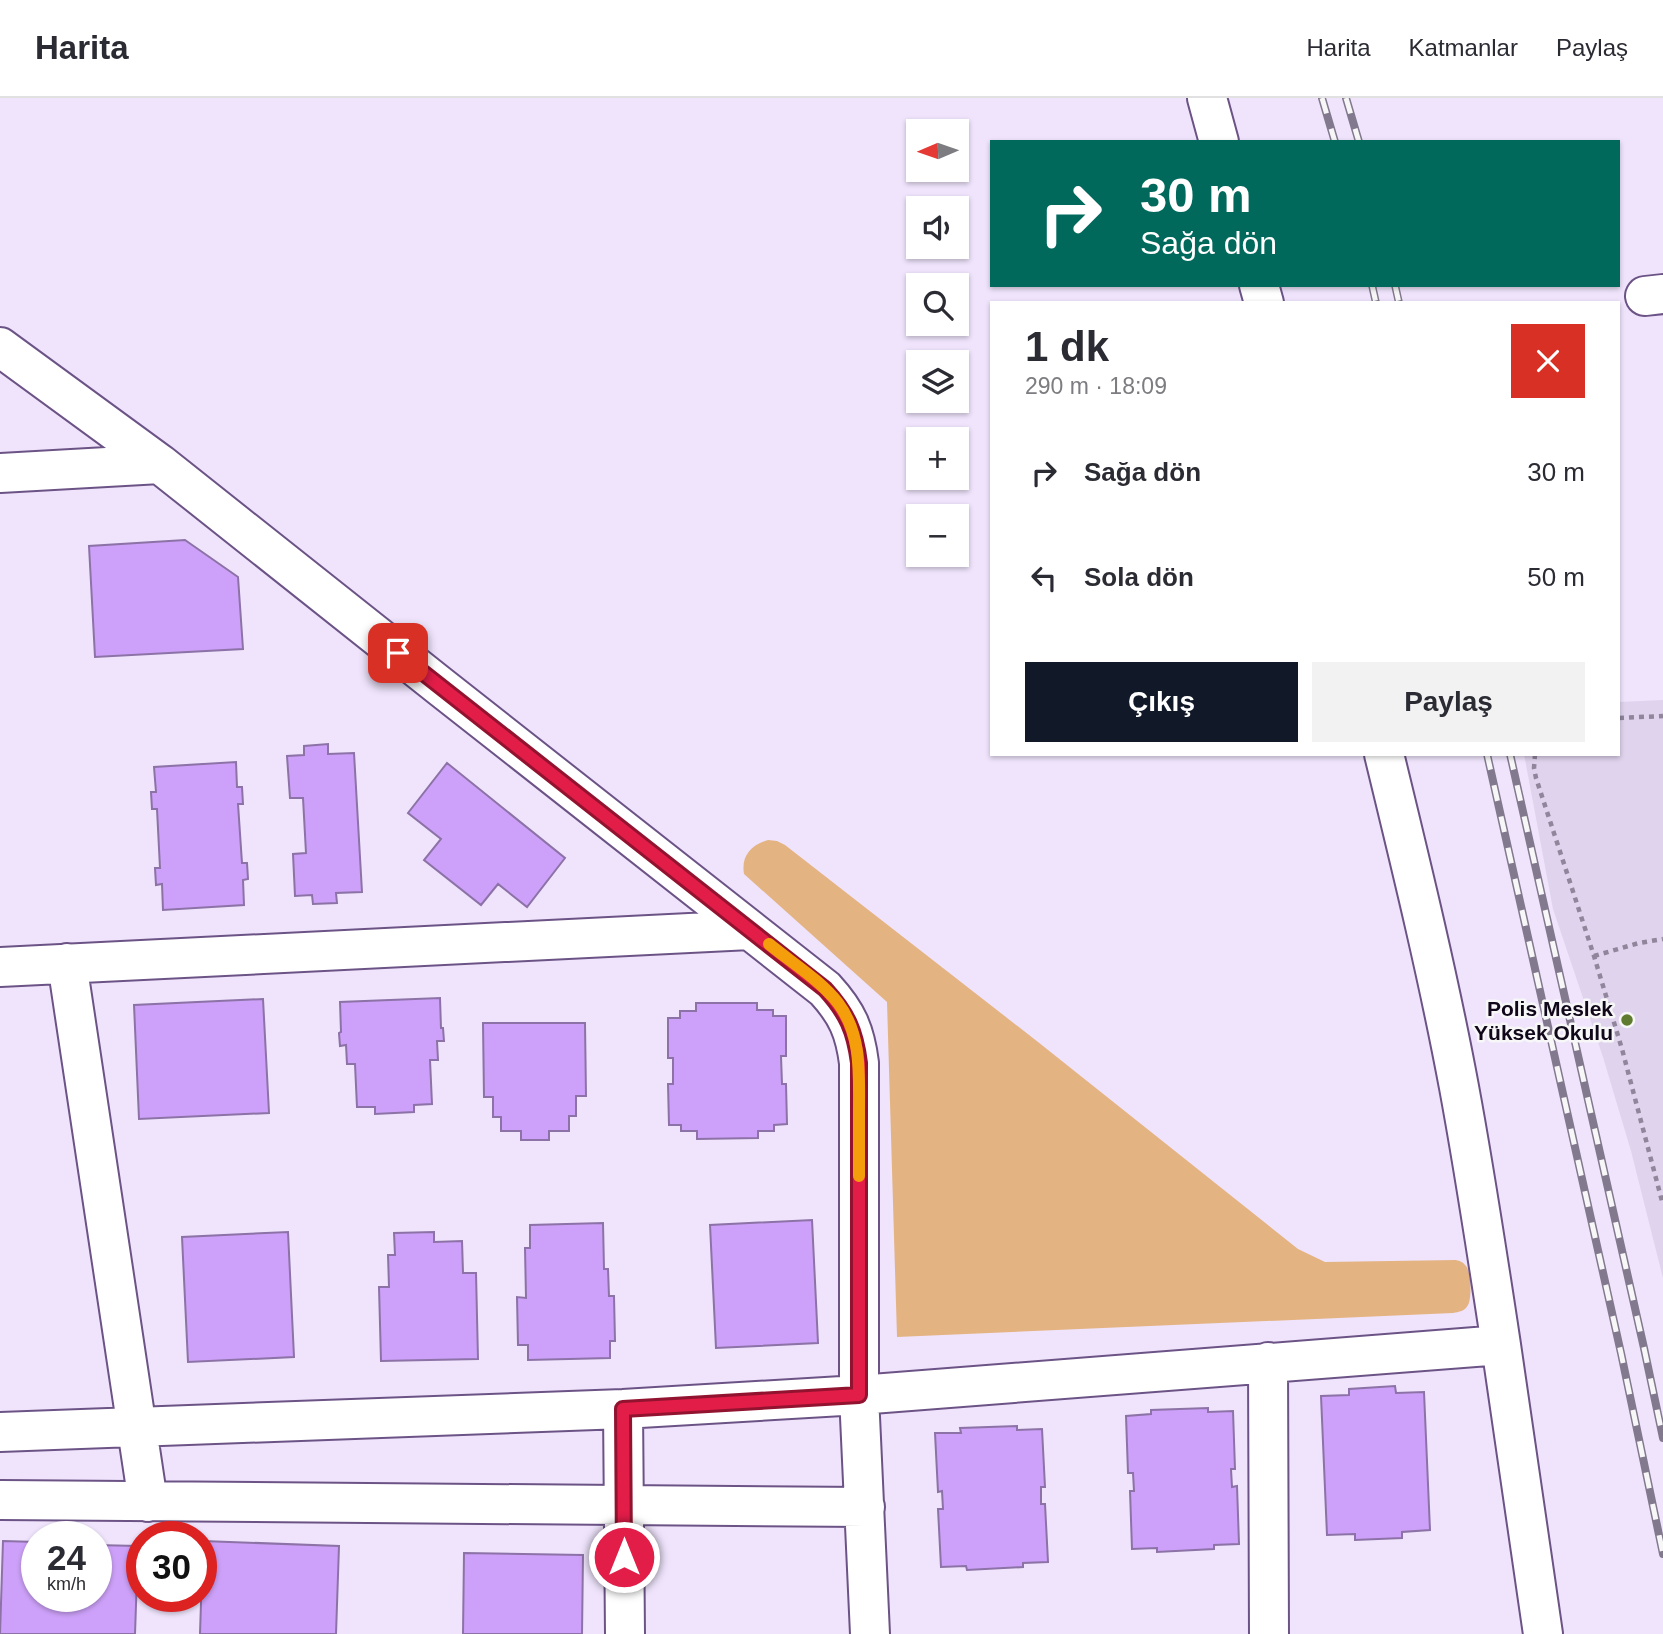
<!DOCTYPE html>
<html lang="tr">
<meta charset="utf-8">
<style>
body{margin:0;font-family:Arial,sans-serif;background:#f2f2f3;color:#2b2b33;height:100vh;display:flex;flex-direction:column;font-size:26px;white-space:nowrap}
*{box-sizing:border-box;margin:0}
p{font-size:23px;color:#7c7c81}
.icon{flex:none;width:38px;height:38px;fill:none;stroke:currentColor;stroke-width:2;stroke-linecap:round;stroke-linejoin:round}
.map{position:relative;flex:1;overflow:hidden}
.sheet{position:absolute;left:990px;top:203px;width:630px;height:455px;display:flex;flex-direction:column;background:#fff;border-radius:0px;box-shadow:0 2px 5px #0004}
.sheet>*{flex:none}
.top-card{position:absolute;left:990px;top:42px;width:630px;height:147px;border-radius:0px;box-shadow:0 2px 5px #0004;background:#00695c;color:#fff;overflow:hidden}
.needle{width:46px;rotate:268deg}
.tools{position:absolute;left:906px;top:21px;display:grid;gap:14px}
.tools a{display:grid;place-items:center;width:63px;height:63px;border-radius:0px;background:#fff;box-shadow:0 2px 5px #0004;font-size:35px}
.speed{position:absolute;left:21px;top:1423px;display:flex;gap:14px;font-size:35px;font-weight:700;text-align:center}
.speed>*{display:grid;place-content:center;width:91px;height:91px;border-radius:50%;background:#fff;box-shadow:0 2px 5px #0004;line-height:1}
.speed small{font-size:18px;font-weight:400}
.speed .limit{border:10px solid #d22;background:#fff;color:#111}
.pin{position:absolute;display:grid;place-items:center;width:60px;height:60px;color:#fff;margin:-30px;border-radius:14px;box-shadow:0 4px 10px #0006}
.me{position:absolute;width:77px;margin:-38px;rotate:0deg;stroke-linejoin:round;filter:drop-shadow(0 0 5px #0008)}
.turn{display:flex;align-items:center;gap:24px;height:147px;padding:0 35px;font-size:32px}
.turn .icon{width:91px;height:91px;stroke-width:2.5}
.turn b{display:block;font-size:49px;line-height:60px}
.round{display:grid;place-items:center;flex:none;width:74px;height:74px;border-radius:0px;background:#f2f2f3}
.summary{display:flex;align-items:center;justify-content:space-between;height:119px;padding:0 35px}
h1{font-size:42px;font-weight:700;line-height:52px}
.button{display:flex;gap:14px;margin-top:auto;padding:14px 35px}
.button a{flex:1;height:80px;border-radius:0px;background:#111827;color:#fff;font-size:28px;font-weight:700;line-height:80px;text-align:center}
.button a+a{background:#f2f2f3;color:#2b2b33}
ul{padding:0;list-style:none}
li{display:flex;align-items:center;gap:21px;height:105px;padding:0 35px}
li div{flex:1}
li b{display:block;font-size:26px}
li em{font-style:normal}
header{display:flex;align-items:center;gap:42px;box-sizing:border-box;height:98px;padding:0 35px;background:#fff;border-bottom:2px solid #e1e1e2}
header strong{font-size:33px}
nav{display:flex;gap:38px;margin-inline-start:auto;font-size:24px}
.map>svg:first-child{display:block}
.built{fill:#dfd3ed}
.green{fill:#e4b382}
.building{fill:#cda1f9;stroke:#8c72a6;stroke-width:2}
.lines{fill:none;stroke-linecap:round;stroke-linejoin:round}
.minor-casing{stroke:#6c5386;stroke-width:42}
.path{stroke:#90859b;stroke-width:4.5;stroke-dasharray:5 5;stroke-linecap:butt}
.minor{stroke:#fff;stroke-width:38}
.rail-casing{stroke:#83798e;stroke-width:8}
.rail{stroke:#f7f7f7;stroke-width:5;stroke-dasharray:16;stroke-linecap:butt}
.route-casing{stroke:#92132f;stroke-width:18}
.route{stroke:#e11d48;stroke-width:12}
.slow{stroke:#f59e0b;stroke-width:12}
.poi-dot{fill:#5f7b2f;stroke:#f7f7f7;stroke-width:2.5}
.labels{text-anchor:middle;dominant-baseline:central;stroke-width:5;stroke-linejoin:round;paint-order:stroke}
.poi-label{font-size:21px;font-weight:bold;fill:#11071a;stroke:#f7f7f7;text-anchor:end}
</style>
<header>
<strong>Harita</strong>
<nav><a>Harita</a><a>Katmanlar</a><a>Paylaş</a></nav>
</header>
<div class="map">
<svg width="1663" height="1536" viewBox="0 0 1663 1536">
<rect width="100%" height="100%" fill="#efe4fc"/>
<path class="built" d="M 1663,602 L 1663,1180 L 1631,1053 L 1603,959 L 1553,811 L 1524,656 L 1619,656 L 1619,604 Z"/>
<path class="green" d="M 768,742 L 777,743 L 785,747 L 1038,944 L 1298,1151 L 1325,1164 L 1456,1162 C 1460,1163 1463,1164 1466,1168 C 1471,1173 1472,1201 1468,1207 C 1465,1213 1459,1214 1453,1215 L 897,1239 L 887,904 L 744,776 C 741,758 751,747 768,742 Z"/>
<path class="building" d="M 185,442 L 238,479 L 243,551 L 95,559 L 89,448 Z
M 328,646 L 328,656 L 354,655 L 362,794 L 336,795 L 337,805 L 313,806 L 312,797 L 295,798 L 293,756 L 306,755 L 303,700 L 290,700 L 287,658 L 304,657 L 304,648 Z
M 236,664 L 237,689 L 242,689 L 243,706 L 238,706 L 242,765 L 247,765 L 248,781 L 243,782 L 244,807 L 163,812 L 162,786 L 156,787 L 155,770 L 160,770 L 157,711 L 152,711 L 151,694 L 156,694 L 154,669 Z
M 447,665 L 565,760 L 527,809 L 498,786 L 481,807 L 424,762 L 441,741 L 408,715 Z
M 440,900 L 441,930 L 443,930 L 444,943 L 437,943 L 438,962 L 430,962 L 432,1006 L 414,1007 L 414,1014 L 375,1016 L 375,1009 L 357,1009 L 355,966 L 347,966 L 346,947 L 340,948 L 339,935 L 341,934 L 340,904 Z
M 263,901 L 269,1015 L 139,1021 L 134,907 Z
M 696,905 L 757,905 L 757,912 L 773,912 L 773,918 L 786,918 L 786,958 L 781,958 L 782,986 L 786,986 L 787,1026 L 774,1027 L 774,1033 L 758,1033 L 758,1040 L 697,1041 L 697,1033 L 681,1033 L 681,1027 L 669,1027 L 668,986 L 673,986 L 673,960 L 668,960 L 668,920 L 680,920 L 680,913 L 696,913 Z
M 483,925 L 585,925 L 586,998 L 576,998 L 576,1018 L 569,1018 L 569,1033 L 549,1033 L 549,1042 L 521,1042 L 521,1033 L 501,1033 L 501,1019 L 493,1019 L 493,999 L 484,999 Z
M 812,1122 L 818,1245 L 716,1250 L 710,1127 Z
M 603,1125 L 604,1171 L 608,1171 L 609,1198 L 614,1198 L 615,1243 L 610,1243 L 610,1260 L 528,1262 L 528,1247 L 518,1247 L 517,1199 L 526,1200 L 525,1150 L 530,1150 L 530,1127 Z
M 288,1134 L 294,1259 L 188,1264 L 182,1139 Z
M 434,1134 L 434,1144 L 462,1143 L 463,1175 L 476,1175 L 478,1261 L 381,1263 L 379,1189 L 389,1189 L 388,1157 L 395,1157 L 394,1135 Z
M 1395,1288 L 1396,1295 L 1424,1294 L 1430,1432 L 1402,1434 L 1402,1440 L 1355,1442 L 1355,1436 L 1327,1437 L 1321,1298 L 1349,1297 L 1349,1291 Z
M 1208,1310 L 1208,1314 L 1233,1313 L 1235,1371 L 1231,1371 L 1232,1389 L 1237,1388 L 1239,1446 L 1214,1447 L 1214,1451 L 1157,1454 L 1157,1450 L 1132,1451 L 1130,1393 L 1134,1393 L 1133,1375 L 1128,1375 L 1126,1318 L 1151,1316 L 1151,1312 Z
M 1017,1328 L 1017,1332 L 1042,1331 L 1045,1389 L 1041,1389 L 1041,1406 L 1045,1406 L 1048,1464 L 1023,1465 L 1023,1469 L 967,1472 L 966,1468 L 941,1469 L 938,1411 L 943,1411 L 942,1393 L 938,1394 L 935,1335 L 961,1335 L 960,1330 Z
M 3,1443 L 37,1444 L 37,1498 L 96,1498 L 96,1447 L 138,1448 L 135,1536 L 0,1536 Z
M 203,1443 L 339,1448 L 336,1536 L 200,1536 Z
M 464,1455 L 583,1457 L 582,1536 L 463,1536 Z"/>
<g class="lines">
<g class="minor-casing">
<path id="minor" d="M 1207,0 L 1219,44
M 1259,187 L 1264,205
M 1645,198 L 1663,196
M 0,249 L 160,366 L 441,589 L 825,891 C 847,915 855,933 859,965 L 859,1297 L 870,1536
M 0,375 L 160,366
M 1384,656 C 1411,767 1438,877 1459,989 C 1475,1075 1488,1161 1501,1247
M 67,865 L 148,1404
M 0,869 L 750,832
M 1268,1264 L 1269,1536
M 623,1311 L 625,1536
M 0,1334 L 623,1311 L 859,1297 L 1501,1247 L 1543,1536
M 0,1402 L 865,1409"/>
</g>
<path class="path" d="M 1619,620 L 1663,618
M 1535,656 L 1534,670 L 1536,680 L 1594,858 L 1622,951 L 1663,1107
M 1594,858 L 1639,845 L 1663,841"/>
<use href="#minor" class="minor"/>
<g class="rail-casing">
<path id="rail" d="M 1322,0 L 1335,44
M 1346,0 L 1359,44
M 1372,187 L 1376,205
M 1395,187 L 1399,205
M 1487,656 L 1621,1255 L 1663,1456
M 1510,656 L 1644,1250 L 1663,1340"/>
</g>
<use href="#rail" class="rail"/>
</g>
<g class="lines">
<g class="route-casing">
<path id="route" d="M 398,555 L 825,891 C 847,915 855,933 859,965 L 859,1297 L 623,1311 L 624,1459"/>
</g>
<use href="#route" class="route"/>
<path class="slow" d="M 769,846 C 792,865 820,882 838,905 C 862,937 859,976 859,1014 C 859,1035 859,1057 859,1078"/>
</g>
<circle class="poi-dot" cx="1627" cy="922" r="7"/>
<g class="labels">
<g class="poi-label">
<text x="1613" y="910">Polis Meslek<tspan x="1613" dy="24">Yüksek Okulu</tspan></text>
</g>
</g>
</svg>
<div class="tools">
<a><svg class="needle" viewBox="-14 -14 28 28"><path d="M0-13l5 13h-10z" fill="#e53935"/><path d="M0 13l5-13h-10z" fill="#7c7c81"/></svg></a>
<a><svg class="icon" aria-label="sound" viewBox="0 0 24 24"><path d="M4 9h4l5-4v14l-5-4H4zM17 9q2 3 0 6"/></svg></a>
<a><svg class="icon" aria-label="search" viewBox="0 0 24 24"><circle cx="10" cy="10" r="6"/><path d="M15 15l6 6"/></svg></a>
<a><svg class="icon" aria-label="layers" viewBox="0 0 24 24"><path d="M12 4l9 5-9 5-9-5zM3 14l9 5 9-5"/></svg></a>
<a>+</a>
<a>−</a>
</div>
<div class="speed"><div>24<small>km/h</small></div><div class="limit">30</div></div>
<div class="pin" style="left:398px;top:555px;background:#d93025"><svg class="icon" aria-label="arrive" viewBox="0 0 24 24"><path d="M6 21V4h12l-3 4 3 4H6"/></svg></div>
<svg class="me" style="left:624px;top:1459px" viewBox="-20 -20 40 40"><circle r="17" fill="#e11d48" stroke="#fff" stroke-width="3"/><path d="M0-11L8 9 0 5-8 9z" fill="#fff"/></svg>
<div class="top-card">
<div class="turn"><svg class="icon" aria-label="right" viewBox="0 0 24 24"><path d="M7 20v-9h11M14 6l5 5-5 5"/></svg><div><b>30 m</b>Sağa dön</div></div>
</div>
<section class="sheet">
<div class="summary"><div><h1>1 dk</h1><p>290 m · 18:09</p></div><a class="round" style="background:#d93025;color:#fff"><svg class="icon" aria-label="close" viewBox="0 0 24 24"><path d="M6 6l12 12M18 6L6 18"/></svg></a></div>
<ul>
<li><svg class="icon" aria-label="right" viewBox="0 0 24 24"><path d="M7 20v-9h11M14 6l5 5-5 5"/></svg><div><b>Sağa dön</b></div><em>30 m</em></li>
<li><svg class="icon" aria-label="left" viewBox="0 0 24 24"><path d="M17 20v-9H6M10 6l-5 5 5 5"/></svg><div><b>Sola dön</b></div><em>50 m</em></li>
</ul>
<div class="button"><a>Çıkış</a><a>Paylaş</a></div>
</section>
</div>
